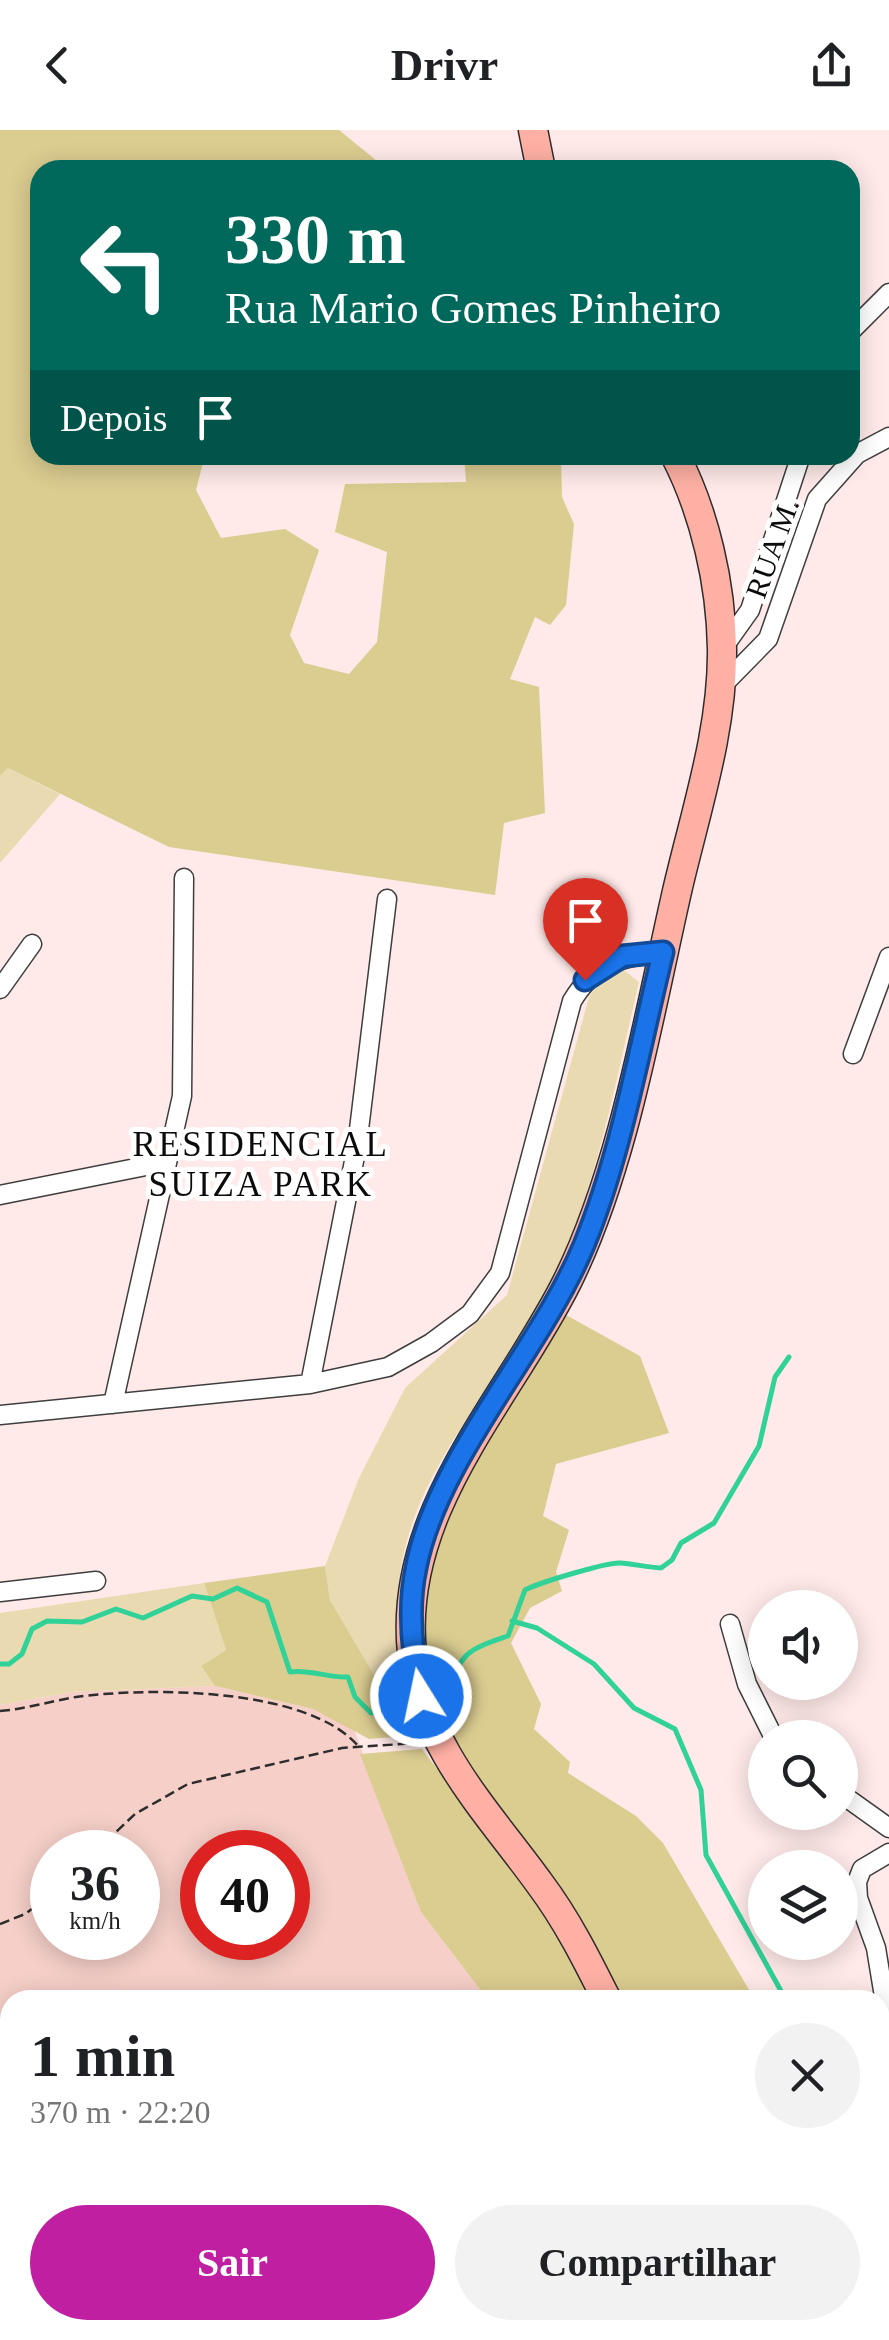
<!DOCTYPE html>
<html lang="pt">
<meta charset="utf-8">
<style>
body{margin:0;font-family:"Times New Roman",serif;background:#f2f2f2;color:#202124;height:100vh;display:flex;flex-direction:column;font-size:38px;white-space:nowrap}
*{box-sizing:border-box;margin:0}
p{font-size:32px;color:#757577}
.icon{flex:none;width:55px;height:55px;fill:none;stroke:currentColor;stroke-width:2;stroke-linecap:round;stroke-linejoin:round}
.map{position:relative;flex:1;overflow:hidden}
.details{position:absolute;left:0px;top:1860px;width:890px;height:350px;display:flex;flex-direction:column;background:#fff;border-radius:30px 30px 0 0;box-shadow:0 5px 25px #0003}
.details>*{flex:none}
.guide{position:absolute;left:30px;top:30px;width:830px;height:305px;border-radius:30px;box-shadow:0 5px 25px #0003;background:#00695c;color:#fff;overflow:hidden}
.buttons{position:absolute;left:748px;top:1460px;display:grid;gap:20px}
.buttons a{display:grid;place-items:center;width:110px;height:110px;border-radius:50%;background:#fff;box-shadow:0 5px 25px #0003;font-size:50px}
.speed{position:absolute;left:30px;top:1700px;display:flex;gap:20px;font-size:50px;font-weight:700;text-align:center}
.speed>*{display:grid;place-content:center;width:130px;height:130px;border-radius:50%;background:#fff;box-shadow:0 5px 25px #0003;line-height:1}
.speed small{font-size:25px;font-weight:400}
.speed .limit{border:15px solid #d22;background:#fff;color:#111}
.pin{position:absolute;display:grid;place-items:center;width:85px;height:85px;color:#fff;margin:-102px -42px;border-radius:50% 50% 50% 0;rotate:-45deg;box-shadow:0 0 10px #0007}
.pin .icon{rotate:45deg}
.me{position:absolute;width:110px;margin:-55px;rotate:350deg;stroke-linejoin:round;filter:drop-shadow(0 0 8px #0008)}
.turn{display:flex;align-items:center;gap:35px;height:210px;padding:0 30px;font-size:45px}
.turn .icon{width:130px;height:130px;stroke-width:2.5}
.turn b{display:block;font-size:70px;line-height:85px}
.then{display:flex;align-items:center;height:95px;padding:0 30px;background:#0003;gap:20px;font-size:38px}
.round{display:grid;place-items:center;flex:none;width:105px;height:105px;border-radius:52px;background:#f2f2f2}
.head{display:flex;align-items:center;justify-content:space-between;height:170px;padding:0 30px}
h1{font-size:60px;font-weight:800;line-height:75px}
.cta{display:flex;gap:20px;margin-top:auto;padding:20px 30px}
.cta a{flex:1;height:115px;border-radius:60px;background:#bf1fa0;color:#fff;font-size:40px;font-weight:800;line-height:115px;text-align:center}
.cta a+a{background:#f2f2f2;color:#202124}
header{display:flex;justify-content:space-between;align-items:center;height:130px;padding:0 30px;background:#fff;font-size:45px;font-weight:800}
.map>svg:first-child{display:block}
.farmland{fill:#f5cfc8;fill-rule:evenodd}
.green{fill:#eadab2}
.forest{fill:#dbcc90}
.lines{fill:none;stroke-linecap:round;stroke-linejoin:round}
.stream{stroke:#30d298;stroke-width:5}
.street-casing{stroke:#3e3e3e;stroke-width:21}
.secondary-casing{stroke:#2d2d2d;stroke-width:31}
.path{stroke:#2d2d2d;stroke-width:2.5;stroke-dasharray:10 5;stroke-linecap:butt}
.street{stroke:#fff;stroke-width:18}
.secondary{stroke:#ffb0a4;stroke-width:28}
.route-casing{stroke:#114b97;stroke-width:25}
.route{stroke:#1a73e8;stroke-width:18}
.labels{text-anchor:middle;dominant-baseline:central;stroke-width:10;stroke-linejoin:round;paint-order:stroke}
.street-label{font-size:30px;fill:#0b0b0b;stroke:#fff}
.quarter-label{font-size:35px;letter-spacing:2.5px;fill:#0b0b0b;stroke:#fff}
</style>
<header><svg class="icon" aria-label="back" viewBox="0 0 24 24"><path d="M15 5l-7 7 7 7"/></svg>Drivr<svg class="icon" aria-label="share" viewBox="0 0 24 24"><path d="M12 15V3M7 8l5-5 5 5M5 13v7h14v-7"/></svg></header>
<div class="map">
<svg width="889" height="2210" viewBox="0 0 889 2210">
<rect width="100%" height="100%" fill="#ffeae9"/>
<path class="farmland" d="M 215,1556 L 313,1579 L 354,1599 L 421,1782 L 488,1870 L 10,1870 L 10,2200 L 648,2200 L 652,2210 L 0,2210 L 0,1575 L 73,1562 ZM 52,1722 L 138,1722 L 138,1808 L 52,1808 ZM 202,1722 L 288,1722 L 288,1808 L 202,1808 Z"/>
<path class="green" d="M 8,638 L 60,664 L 0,733 L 0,646 Z
M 620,837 L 639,852 C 616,950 598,1051 556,1143 C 543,1173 523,1200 506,1228 C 425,1353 376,1414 406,1570 L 390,1572 L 330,1470 L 325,1436 L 359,1348 L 405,1258 L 507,1165 L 589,867 L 602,849 Z
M 204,1453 L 226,1520 L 201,1536 L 215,1556 L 73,1562 L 0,1575 L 0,1483 Z"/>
<path class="forest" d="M 0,0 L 339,0 L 388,40 L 40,40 L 40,325 L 205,325 L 196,360 L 221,408 L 285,399 L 319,420 L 290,505 L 304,533 L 349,544 L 377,512 L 387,422 L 335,402 L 345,354 L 466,352 L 464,325 L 561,325 L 562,367 L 574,394 L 566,475 L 550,495 L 535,487 L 510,549 L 539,557 L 545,683 L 504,693 L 495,765 L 169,717 L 8,638 L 0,646 Z
M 566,1185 L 640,1226 L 669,1303 L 556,1334 L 543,1386 L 569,1400 L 556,1442 L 562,1461 L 530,1478 L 511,1513 L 541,1574 L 534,1599 L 570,1632 L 568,1643 L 636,1686 L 663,1713 L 755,1870 L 616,1870 C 544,1761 400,1588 425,1453 C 441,1369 521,1260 566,1185 Z
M 325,1436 L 330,1470 L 390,1572 L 406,1570 L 419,1605 L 369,1609 L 313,1579 L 215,1556 L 201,1536 L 226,1520 L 204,1453 Z
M 422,1619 L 566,1808 L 598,1870 L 488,1870 L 421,1782 L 360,1624 Z"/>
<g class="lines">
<path class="stream" d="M 512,1491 L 537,1498 L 594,1534 L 634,1578 L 675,1599 L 701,1660 L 706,1725 L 786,1870
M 0,1534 L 9,1534 L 22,1524 L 32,1499 L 47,1491 L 82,1492 L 116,1479 L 143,1488 L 192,1466 L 213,1469 L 237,1458 L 267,1472 L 290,1542 C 310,1539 327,1548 348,1547 L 355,1567 L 371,1583 L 397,1582
M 450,1558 C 460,1521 473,1518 508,1506 L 525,1460 C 538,1453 607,1432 620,1433 C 633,1434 647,1437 661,1438 L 672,1430 L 681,1413 L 714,1393 L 759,1316 L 775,1247 L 789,1227
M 880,2106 L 889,2138"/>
<g class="street-casing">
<path id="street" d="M 850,202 L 889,163
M 723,518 L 750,480 L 801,325
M 719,559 L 768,509 L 817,369 L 857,324 L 889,307
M 0,859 L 32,814
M 853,924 L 889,827
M 0,1065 L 166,1032
M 310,1254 L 357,1016 L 387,769
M 113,1274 L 182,966 L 184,748
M 0,1285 L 310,1254 L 388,1237 L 431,1213 L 470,1184 L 500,1143 L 572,871 C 595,833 621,827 663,822
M 0,1462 L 96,1451
M 730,1494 L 747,1554 L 774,1608
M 840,1663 L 889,1698
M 889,1723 L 862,1739 L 857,1752 L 858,1768 L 876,1818 L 889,1897
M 880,1986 L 889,1979
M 763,2200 L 766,2210"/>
</g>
<g class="secondary-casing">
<path id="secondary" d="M 533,0 L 541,40
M 607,1870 C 587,1830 567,1790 540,1754 C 488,1682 422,1616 412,1523 C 397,1381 508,1270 567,1152 C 624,1037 649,883 678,757 C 696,680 723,599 722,519 C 721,454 705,383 675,325
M 703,2200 L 708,2210"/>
</g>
<path class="path" d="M 0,1581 C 26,1579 51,1571 76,1567 C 149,1557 309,1557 359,1617
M 95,1722 L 135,1684 L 188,1654 L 342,1618 L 417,1613
M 0,1794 L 25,1784 L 52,1764
M 0,1955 L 10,1961
M 0,2153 L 10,2124
M 233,2200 L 234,2210
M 642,2200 L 645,2210
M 0,2202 L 1,2210
M 565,2210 L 567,2200"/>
<use href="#street" class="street"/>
<use href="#secondary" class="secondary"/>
</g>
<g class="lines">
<g class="route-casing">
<path id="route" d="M 421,1566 C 412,1524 407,1480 416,1438 C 437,1328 540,1221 584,1115 C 622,1022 639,919 663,822 L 623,826 L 585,850"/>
</g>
<use href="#route" class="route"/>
</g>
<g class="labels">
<g class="street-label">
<text transform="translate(772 418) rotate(-70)">RUA M.</text>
</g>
<g class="quarter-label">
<text x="261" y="1014">RESIDENCIAL<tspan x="261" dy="40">SUIZA PARK</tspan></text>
</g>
</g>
</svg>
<div class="buttons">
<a><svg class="icon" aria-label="sound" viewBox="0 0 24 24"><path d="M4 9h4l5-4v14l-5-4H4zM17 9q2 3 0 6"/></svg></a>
<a><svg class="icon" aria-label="search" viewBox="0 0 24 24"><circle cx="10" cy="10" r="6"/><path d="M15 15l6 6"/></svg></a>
<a><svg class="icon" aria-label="layers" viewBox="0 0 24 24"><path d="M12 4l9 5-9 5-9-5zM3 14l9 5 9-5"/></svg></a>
</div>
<div class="speed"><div>36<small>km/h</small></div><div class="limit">40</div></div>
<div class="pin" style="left:585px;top:850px;background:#d93025"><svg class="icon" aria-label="arrive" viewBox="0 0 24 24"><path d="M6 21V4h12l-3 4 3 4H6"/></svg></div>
<svg class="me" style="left:421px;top:1566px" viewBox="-20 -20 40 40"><circle r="17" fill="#1a73e8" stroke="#fff" stroke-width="3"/><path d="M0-11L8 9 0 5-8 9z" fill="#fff"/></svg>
<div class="guide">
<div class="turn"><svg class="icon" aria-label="left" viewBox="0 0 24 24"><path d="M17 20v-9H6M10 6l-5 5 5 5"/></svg><div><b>330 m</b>Rua Mario Gomes Pinheiro</div></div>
<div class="then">Depois<svg class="icon" aria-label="arrive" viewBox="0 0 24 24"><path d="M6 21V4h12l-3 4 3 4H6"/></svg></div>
</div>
<section class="details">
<div class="head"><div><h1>1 min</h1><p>370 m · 22:20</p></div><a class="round"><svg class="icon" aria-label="close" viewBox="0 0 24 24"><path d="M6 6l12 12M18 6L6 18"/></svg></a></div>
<div class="cta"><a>Sair</a><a>Compartilhar</a></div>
</section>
</div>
